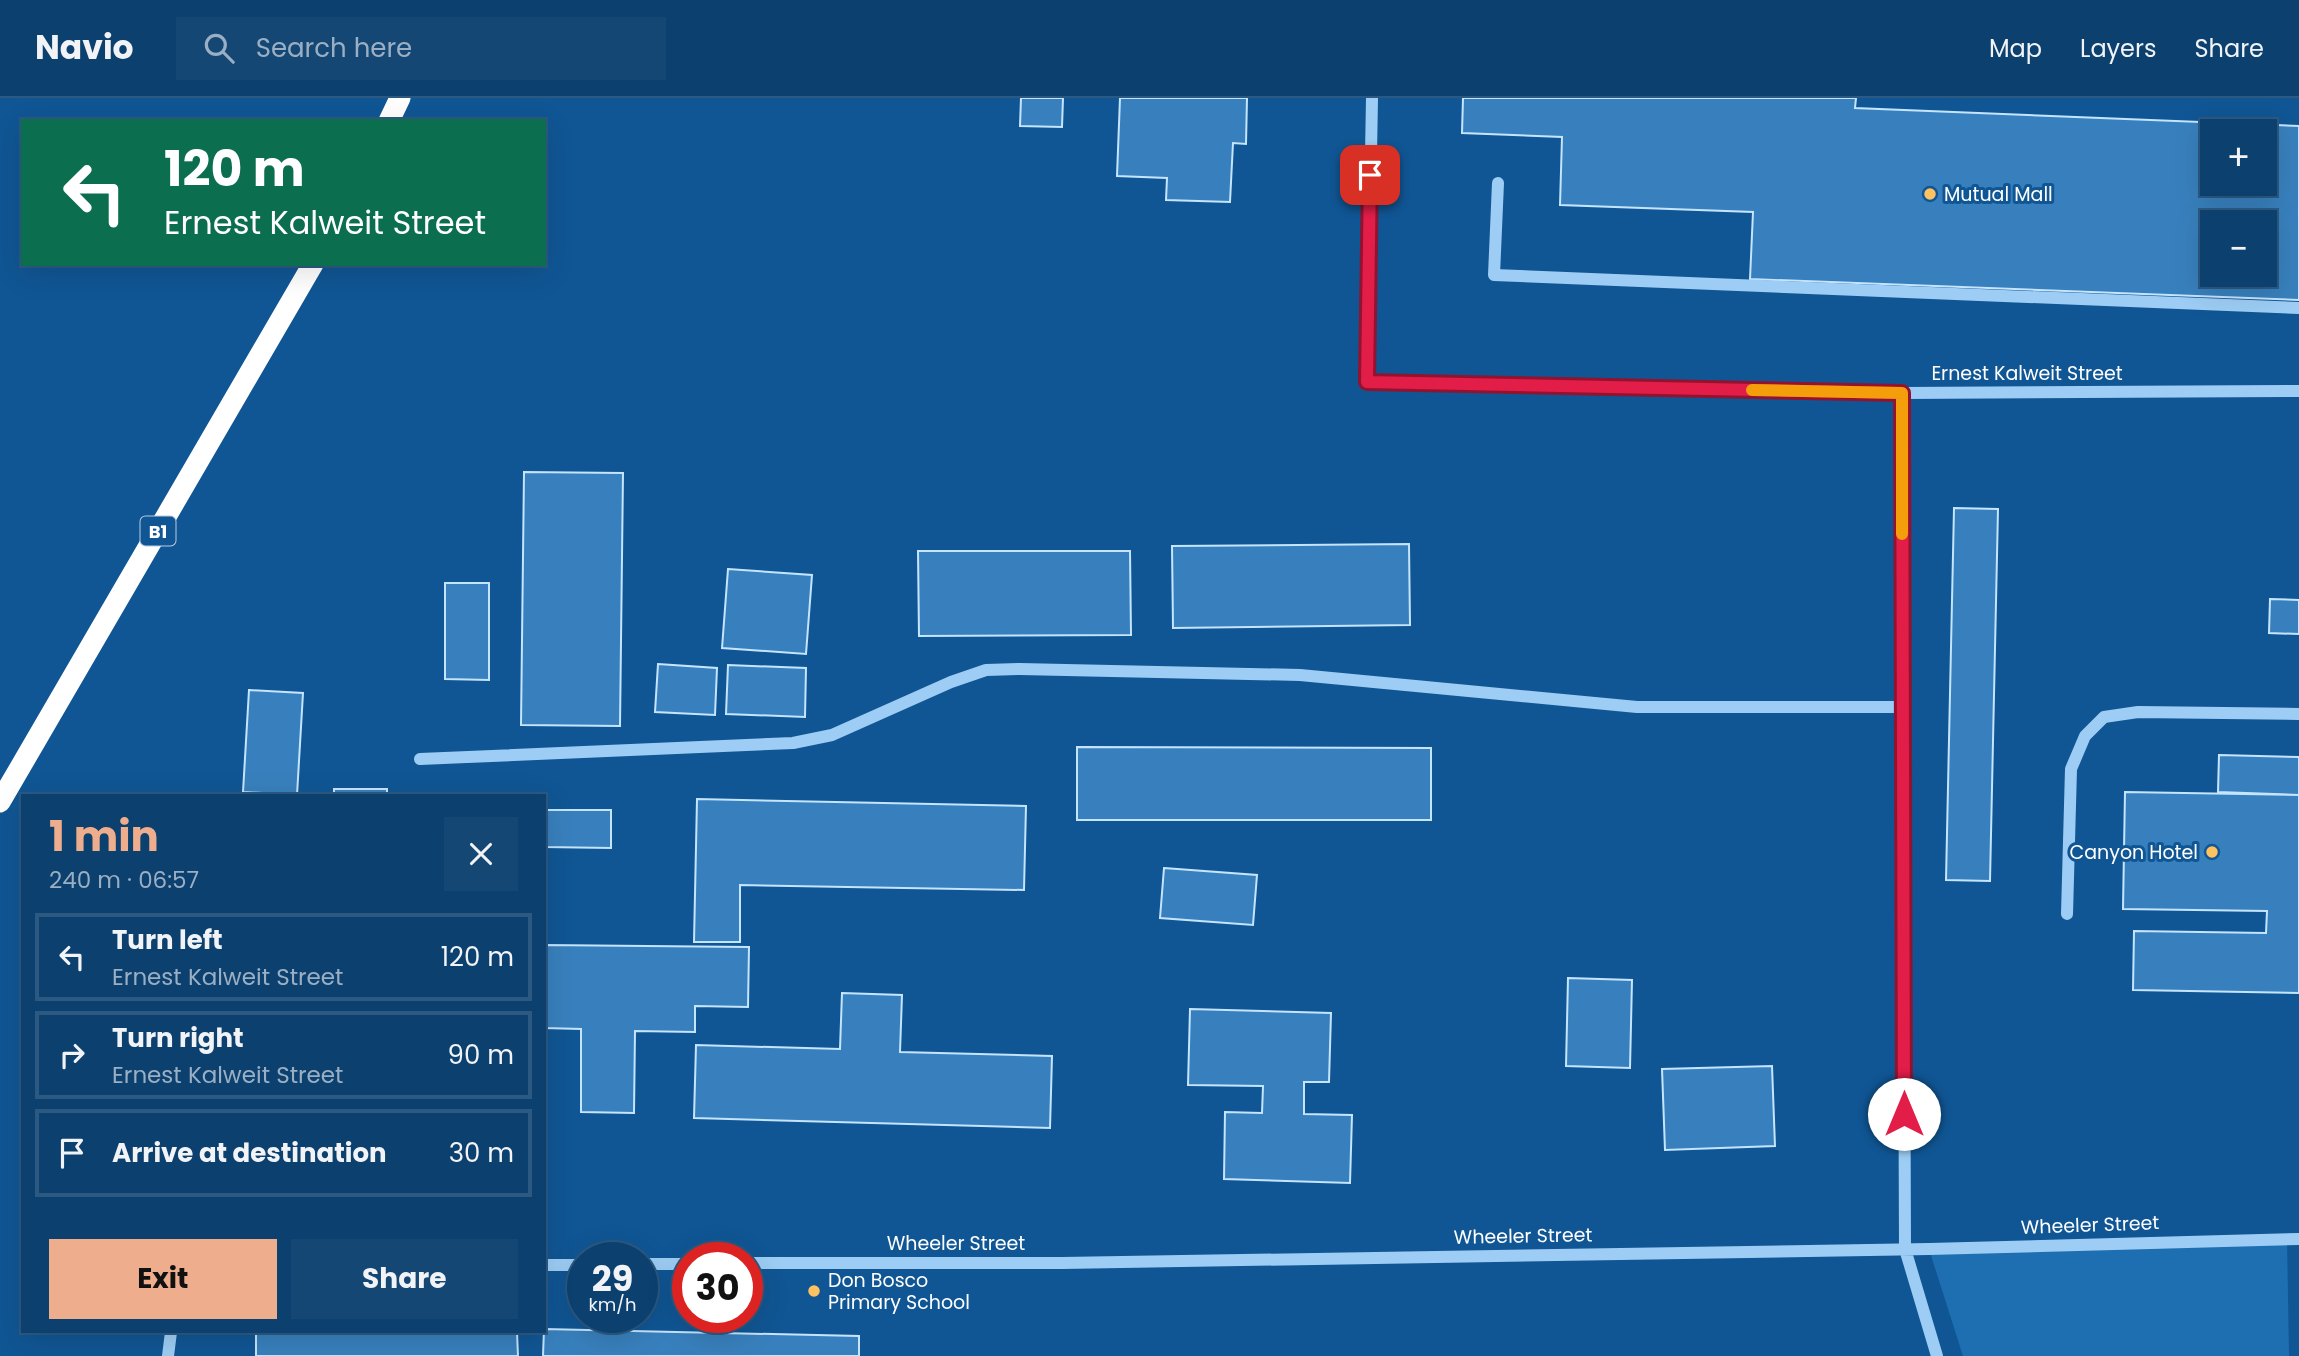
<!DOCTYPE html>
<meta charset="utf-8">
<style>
body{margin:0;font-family:Poppins,sans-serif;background:#154774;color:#f1f3f6;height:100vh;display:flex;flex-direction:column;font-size:26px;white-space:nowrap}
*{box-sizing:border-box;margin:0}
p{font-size:23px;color:#9aafc3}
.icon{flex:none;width:38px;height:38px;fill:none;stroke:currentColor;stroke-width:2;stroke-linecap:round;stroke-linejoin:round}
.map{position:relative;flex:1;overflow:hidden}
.details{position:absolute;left:21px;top:696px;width:525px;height:539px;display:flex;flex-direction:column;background:#0c406f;border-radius:0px;box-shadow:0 7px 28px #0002,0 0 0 2px #2c5982}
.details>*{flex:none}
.top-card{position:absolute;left:21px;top:21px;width:525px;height:147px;border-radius:0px;box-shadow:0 7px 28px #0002,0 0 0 2px #2c5982;background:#0b6e4f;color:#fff;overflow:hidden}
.controls{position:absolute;left:2200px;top:21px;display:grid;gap:14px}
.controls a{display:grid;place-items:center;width:77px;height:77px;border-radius:0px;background:#0c406f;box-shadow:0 7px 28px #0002,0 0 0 2px #2c5982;font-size:35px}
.speed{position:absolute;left:567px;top:1144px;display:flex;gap:14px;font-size:35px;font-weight:700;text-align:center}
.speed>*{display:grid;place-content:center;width:91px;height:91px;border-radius:50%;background:#0c406f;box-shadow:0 7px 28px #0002,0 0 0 2px #2c5982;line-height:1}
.speed small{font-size:18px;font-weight:400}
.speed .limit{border:10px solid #d22;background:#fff;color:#111}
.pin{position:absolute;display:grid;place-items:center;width:60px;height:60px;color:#fff;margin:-30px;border-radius:14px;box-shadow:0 4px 10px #0006}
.me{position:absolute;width:77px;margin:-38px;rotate:0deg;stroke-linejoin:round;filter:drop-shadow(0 0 5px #0008)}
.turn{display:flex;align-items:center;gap:24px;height:147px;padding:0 28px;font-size:32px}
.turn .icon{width:91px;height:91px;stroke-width:2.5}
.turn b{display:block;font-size:49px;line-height:60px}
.round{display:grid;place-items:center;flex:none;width:74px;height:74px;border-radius:0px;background:#154774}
.overview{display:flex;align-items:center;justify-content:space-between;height:119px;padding:0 28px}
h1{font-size:42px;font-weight:700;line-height:52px;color:#eead8d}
.cta{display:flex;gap:14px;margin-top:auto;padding:14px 28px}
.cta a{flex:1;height:80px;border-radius:0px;background:#eead8d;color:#111;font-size:28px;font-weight:700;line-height:80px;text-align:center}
.cta a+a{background:#154774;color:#f1f3f6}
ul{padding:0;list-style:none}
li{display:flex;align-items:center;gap:21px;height:88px;margin:0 14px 10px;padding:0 14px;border:4px solid #2c5982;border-radius:0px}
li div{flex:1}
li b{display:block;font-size:26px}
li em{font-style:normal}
header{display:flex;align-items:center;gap:42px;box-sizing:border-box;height:98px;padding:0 35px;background:#0c406f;border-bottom:2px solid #2c5982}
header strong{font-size:33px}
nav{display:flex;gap:38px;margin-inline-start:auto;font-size:24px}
.search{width:490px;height:63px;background:#154774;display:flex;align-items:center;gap:18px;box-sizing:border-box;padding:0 24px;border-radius:0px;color:#9aafc3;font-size:26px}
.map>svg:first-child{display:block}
.green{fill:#1e6fb2}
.building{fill:#3880bd;stroke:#c5e4fe;stroke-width:2;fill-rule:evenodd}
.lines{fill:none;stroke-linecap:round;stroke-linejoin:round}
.minor{stroke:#9dcdf4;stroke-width:12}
.highway{stroke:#fff;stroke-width:21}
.route-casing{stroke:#92132f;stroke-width:18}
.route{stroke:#e11d48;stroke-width:12}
.slow{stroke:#f59e0b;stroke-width:12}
.poi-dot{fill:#ffc260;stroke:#105694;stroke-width:2.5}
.labels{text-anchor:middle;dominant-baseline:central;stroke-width:6;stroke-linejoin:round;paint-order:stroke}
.shield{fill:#105694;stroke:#b7ccdf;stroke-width:2}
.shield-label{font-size:18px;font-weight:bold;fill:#fff}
.poi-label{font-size:19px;fill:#fff;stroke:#105694;text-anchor:start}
.street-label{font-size:19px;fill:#fff;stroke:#105694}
</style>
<header>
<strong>Navio</strong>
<div class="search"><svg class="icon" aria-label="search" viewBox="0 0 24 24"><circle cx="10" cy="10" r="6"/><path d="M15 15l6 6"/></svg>Search here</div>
<nav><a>Map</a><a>Layers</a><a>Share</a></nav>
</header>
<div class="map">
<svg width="2299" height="1258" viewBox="0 0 2299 1258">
<rect width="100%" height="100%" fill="#105694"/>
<path class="green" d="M 2287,1141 L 2289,1258 L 1963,1258 L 1929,1151 Z"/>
<path class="building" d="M 1021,0 L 1063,0 L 1062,29 L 1020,28 Z
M 1120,0 L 1247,0 L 1246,46 L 1233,45 L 1230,104 L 1166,102 L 1167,80 L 1117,78 Z
M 1463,0 L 1856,0 L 1855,10 L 2299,28 L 2299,202 L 1750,181 L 1753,114 L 1560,107 L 1562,39 L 1462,35 ZM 2212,33 L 2264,33 L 2264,86 L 2212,86 ZM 2212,124 L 2264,124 L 2264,177 L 2212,177 Z
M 524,374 L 623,375 L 620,628 L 521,627 Z
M 1954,410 L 1998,411 L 1990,783 L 1946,782 Z
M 1409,446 L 1410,527 L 1173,530 L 1172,448 Z
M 918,453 L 1130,453 L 1131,537 L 919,538 Z
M 728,471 L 812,477 L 806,556 L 722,550 Z
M 445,485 L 489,485 L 489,582 L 445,581 Z
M 2270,501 L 2299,502 L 2299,536 L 2269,535 Z
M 658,566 L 717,570 L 715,617 L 655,614 Z
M 728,567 L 806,570 L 805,619 L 726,616 Z
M 249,592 L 303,595 L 297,697 L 243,694 Z
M 1077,649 L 1431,650 L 1431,722 L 1077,722 Z
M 2219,657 L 2299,659 L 2299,697 L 2218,694 Z
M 334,691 L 387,691 L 387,698 L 334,698 Z
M 2125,694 L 2299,697 L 2299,895 L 2133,892 L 2134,833 L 2266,835 L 2267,813 L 2123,811 Z
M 697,701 L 1026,708 L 1024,792 L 740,787 L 740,844 L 694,844 Z
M 544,712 L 611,712 L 611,750 L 544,749 Z
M 1164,770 L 1257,777 L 1253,827 L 1160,820 Z
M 544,847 L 749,849 L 748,909 L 695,908 L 695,934 L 635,933 L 634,1015 L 581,1014 L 581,931 L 544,930 Z
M 1568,880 L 1632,882 L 1630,970 L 1566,968 Z
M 842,895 L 902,897 L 900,954 L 1052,958 L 1050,1030 L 694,1020 L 696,947 L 840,951 Z
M 1190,911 L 1331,915 L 1329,984 L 1304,984 L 1304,1016 L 1352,1017 L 1350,1085 L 1224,1081 L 1225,1014 L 1262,1015 L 1263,988 L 1188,987 Z
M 1772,968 L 1775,1048 L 1665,1052 L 1662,971 Z
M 544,1231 L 859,1238 L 859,1258 L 543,1258 Z
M 256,1234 L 517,1234 L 518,1258 L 256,1258 Z"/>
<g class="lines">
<path class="minor" d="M 1372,0 L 1367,284 L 1902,295 L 2299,293
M 1498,85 L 1494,177 L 2299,210
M 1902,295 L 1905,1151 L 1937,1258
M 420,661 L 793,645 L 832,637 L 951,584 L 986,572 L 1020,571 L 1300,577 L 1637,609 L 1902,609
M 2067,816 L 2071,671 L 2085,638 L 2104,619 L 2138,614 L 2299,616
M 747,1165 L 1062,1165 L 1929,1151 L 2299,1141
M 642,1166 L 688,1166
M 544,1167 L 583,1167
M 168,1258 L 171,1234"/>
<path class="highway" d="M 389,23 L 400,0
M 0,704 L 313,166"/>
</g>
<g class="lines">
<g class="route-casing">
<path id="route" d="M 1370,77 L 1367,284 L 1902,295 L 1904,1016"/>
</g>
<use href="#route" class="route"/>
<path class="slow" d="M 1752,292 L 1902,295 L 1902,436"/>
</g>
<g class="poi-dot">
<circle cx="1930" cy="96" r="7"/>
<circle cx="2212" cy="754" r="7"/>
<circle cx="814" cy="1193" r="7"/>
</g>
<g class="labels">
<rect class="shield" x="140.5" y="418.5" width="35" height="29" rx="5"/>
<g class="shield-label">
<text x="158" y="433">B1</text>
</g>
<g class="poi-label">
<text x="1944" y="96">Mutual Mall</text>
<text x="2198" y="754" text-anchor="end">Canyon Hotel</text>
<text x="828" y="1182">Don Bosco<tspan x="828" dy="22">Primary School</tspan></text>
</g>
<g class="street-label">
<text x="2027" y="275">Ernest Kalweit Street</text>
<text transform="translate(2090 1127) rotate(-2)">Wheeler Street</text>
<text transform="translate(1523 1138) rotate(-1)">Wheeler Street</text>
<text x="956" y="1145">Wheeler Street</text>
</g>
</g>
</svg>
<div class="controls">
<a>+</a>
<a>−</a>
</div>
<div class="speed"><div>29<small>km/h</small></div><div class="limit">30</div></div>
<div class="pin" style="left:1370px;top:77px;background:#d93025"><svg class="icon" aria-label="arrive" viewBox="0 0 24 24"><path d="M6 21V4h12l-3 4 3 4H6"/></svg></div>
<svg class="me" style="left:1904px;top:1016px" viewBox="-20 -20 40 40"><circle r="19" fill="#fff"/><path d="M0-13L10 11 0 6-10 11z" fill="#e11d48"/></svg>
<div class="top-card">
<div class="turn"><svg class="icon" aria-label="left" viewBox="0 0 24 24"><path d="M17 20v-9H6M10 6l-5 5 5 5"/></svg><div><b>120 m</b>Ernest Kalweit Street</div></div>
</div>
<section class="details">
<div class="overview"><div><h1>1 min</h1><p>240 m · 06:57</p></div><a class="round"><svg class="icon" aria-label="close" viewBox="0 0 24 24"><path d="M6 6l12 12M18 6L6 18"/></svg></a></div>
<ul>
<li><svg class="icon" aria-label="left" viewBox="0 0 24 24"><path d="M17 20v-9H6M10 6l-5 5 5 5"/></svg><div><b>Turn left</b><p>Ernest Kalweit Street</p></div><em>120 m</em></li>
<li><svg class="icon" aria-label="right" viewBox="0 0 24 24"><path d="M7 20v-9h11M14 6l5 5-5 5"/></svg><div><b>Turn right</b><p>Ernest Kalweit Street</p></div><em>90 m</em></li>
<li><svg class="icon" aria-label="arrive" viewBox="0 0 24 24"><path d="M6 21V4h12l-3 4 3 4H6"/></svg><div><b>Arrive at destination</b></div><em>30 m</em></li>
</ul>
<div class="cta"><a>Exit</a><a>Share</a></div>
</section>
</div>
